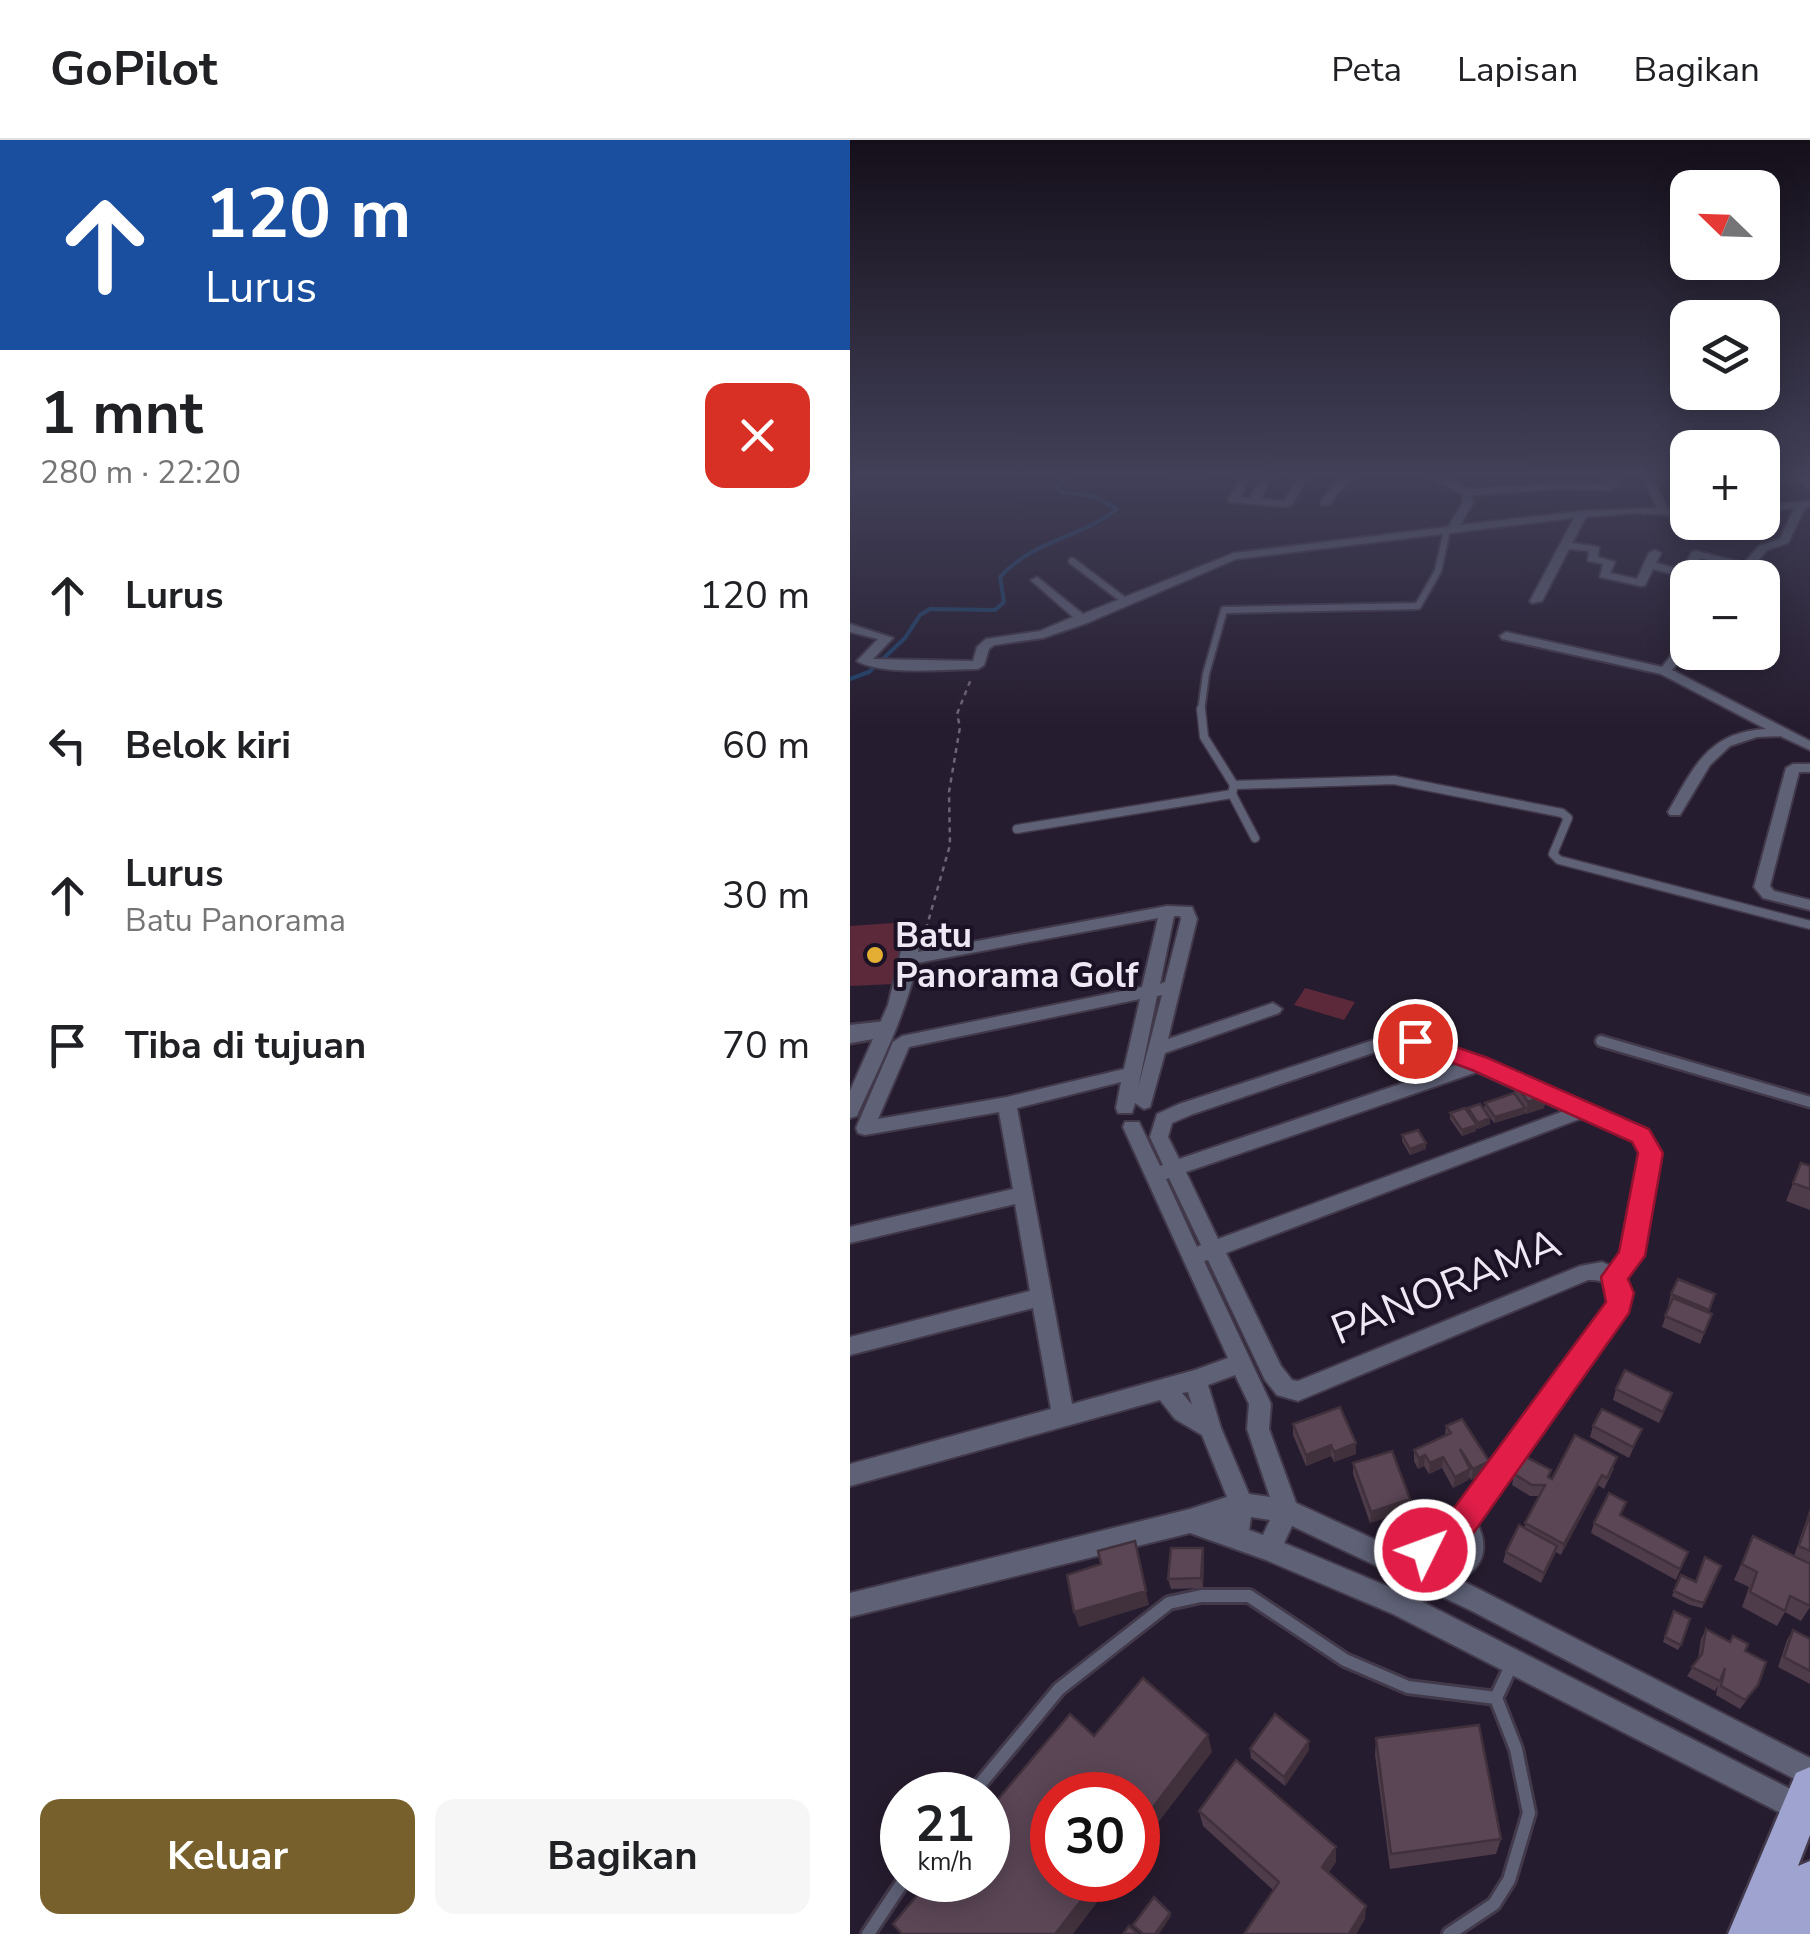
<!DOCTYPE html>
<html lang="id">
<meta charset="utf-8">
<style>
body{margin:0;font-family:"Nunito Sans",sans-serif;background:#f6f6f6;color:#202124;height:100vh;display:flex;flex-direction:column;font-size:38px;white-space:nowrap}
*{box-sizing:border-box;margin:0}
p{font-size:32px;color:#757577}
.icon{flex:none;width:55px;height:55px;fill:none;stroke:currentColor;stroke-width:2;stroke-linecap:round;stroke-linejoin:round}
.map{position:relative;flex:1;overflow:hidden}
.panel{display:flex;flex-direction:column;background:#fff;width:850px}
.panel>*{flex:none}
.banner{background:#1a4fa0;color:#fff;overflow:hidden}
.needle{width:65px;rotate:293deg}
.controls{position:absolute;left:820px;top:30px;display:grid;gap:20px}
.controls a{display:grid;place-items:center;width:110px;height:110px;border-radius:20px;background:#fff;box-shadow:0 5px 25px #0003;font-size:50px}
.speed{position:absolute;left:30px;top:1632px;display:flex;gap:20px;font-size:50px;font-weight:700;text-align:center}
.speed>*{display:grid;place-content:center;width:130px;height:130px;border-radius:50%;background:#fff;box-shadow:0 5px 25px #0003;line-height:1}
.speed small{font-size:25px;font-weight:400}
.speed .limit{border:15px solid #d22;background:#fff;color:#111}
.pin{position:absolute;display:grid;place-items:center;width:85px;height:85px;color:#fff;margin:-42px;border:5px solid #fff;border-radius:50%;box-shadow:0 2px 10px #0007}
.me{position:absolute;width:110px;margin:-55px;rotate:48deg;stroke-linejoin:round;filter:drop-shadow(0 0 8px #0008)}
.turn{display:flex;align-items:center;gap:35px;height:210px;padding:0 40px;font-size:45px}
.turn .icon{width:130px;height:130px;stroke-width:2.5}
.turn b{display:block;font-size:70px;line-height:85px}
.round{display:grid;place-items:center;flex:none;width:105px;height:105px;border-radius:20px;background:#f6f6f6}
.overview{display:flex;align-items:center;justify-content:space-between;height:170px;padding:0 40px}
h1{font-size:60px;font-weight:700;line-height:75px}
.action{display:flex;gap:20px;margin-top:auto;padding:20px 40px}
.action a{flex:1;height:115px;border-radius:20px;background:#78602c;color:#fff;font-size:40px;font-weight:700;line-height:115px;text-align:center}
.action a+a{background:#f6f6f6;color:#202124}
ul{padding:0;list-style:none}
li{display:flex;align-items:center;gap:30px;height:150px;padding:0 40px}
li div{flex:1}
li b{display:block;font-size:38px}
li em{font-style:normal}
header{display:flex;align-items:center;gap:60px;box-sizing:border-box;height:140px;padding:0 50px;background:#fff;border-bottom:2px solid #e0e0e0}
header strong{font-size:48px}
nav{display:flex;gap:55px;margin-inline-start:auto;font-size:35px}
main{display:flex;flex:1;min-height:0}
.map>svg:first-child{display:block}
.green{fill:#5b2939}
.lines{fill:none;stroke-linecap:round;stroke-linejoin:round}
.stream{stroke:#204269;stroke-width:4}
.lane-far3-casing{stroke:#42394b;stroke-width:10}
.lane-far2-casing{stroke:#42394b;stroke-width:11}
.lane-far1-casing{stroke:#42394b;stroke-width:15}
.lane-casing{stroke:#42394b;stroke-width:18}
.street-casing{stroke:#42394b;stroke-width:4}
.primary-casing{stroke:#42394b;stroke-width:5}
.path{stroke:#6d6475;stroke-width:2.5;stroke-dasharray:5 5;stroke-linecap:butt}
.lane-far3{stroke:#5f6277;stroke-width:6}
.lane-far2{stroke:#5f6277;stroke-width:8}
.lane-far1{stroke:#5f6277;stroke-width:10}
.lane{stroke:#5f6277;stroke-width:12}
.street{fill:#5f6277;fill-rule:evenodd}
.primary{fill:#9ea3d0;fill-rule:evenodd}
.wall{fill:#4e3c4a}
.shaded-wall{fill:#40313c}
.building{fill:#5b4656;stroke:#40313c;stroke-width:2.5}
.route{fill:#e11d48;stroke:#92132f;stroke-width:2.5}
.poi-dot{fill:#e4ae35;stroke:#1c1225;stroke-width:4}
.labels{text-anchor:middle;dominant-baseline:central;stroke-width:8;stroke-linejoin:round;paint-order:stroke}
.poi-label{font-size:35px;font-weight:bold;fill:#eee8f5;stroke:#1c1225;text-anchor:start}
.near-street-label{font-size:42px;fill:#eee8f5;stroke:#1c1225}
</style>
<header>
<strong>GoPilot</strong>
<nav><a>Peta</a><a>Lapisan</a><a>Bagikan</a></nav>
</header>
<main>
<section class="panel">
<div class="banner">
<div class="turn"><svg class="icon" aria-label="ahead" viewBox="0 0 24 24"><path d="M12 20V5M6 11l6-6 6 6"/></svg><div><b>120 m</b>Lurus</div></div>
</div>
<div class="overview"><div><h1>1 mnt</h1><p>280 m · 22:20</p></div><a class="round" style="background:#d93025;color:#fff"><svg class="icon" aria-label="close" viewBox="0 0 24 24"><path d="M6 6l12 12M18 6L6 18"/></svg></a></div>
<ul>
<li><svg class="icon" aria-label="ahead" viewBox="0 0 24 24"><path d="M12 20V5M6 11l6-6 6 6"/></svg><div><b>Lurus</b></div><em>120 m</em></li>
<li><svg class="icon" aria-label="left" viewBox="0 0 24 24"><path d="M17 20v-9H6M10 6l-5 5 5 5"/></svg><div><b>Belok kiri</b></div><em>60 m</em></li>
<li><svg class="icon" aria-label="ahead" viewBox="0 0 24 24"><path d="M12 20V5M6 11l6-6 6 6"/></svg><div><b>Lurus</b><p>Batu Panorama</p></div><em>30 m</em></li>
<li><svg class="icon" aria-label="arrive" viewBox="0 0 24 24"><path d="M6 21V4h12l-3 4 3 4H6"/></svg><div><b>Tiba di tujuan</b></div><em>70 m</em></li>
</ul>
<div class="action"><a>Keluar</a><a>Bagikan</a></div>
</section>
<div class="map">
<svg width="960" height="1794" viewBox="0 0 960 1794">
<rect width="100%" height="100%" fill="#261c2f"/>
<path class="green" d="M 58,782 L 44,844 L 0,846 L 0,786 Z
M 455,848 L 505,862 L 494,880 L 444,865 Z"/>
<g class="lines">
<path class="stream" d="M 0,539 L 19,532 L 55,498 L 70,475 L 80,469 L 145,470 L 154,462 L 150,437 C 182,401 230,398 267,369 L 244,356 L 211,352 L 207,347 L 216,335"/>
<g class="lane-far3-casing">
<path id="lane-far3" d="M 222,421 L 275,461
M 351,571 L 356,534 L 374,470 L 568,466 L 588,431 L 597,390"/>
</g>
<g class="lane-far2-casing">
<path id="lane-far2" d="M 351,569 L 354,597 L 384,645 L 382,654 L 405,698
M 384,645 L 544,640 L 712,673 L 718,678 L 703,714 L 709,720 L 960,785
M 167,689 L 382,654"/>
</g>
<g class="lane-far1-casing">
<path id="lane-far1" d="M 0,890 L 37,886
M 0,898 L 34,892
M 751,901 L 960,962"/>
</g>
<g class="lane-casing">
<path id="lane" d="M 121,1655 L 209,1549 L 319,1463 L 351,1456 L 399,1456 L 495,1520 L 558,1547 L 646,1558
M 18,1794 L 54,1740
M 599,1794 L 644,1764 L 659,1740 L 679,1673 L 666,1609 L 646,1558 L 661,1526"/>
</g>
<g class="street-casing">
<path id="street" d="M 319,335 L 353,335 L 348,338 Z
M 392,335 L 402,335 L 390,357 L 400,358 L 413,335 L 423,335 L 410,359 L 434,361 L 449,335 L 459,335 L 442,364 L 437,367 L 379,362 L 378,360 Z
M 492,335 L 503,335 L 479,365 L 471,365 L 471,361 Z
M 577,335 L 591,335 L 619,349 L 709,343 L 757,344 L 754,335 L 764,335 L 768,345 L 759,350 L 705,349 L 622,355 L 623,363 L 610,385 L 732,371 L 807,368 L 793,338 L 802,336 L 818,369 L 838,370 L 838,376 L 784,373 L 736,377 L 722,403 L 749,407 L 748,417 L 765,422 L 760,433 L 787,439 L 799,413 L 805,410 L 811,413 L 806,423 L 832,430 L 842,412 L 846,411 L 894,423 L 909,406 L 930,399 L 944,368 L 912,371 L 912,365 L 960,361 L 960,367 L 955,368 L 938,403 L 917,410 L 900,430 L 904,438 L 893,438 L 889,429 L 873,423 L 871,438 L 859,438 L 862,421 L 850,418 L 843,432 L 858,438 L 838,438 L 803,429 L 795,445 L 791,446 L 750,437 L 753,424 L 738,421 L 739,411 L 719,409 L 692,461 L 682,463 L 680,461 L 724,378 L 386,419 L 237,483 L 193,498 L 144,505 L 139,509 L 134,525 L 128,529 C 96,529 33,536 7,521 L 28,499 L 0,492 L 0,484 L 43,498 L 23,519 L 123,521 L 127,507 L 136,499 L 190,491 L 223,477 L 183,442 L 181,440 L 187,437 L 233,474 L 384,413 L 598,387 L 613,363 L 612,354 Z
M 838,335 L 838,351 L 827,340 Z
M 918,335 L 956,336 L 960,340 L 960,349 L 949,341 L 916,340 Z
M 912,454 C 932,470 933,492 912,508 L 917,480 Z
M 656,492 L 812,527 L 834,499 L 838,498 L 838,511 L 822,530 L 960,601 L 960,610 L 930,596 L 907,597 L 880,606 L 860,625 L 830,675 L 820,675 L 818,672 C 844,627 858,592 916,589 L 811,534 L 652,499 L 650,496 Z
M 943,624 L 960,624 L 960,632 L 949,632 L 920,746 L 924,751 L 960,760 L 960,770 L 913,758 L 904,747 L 936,628 Z
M 317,766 L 342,767 L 347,779 L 318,899 L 423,863 L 432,869 L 429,873 L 315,913 L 300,967 L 294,969 L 285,963 L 282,973 L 268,973 L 266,968 L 271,942 L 167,968 L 222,1264 L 345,1230 L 378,1218 L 273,987 L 275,982 L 289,982 L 310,1026 L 313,1025 L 300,997 L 307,974 L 329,964 L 545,893 L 586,900 L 798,991 L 808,1006 L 810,1022 L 792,1116 L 775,1139 L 781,1153 L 780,1165 L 627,1383 C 639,1406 635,1428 609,1439 L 960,1618 L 960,1647 L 620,1470 L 442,1386 L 434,1403 L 561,1456 L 960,1659 L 960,1688 L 543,1474 L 416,1420 L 340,1393 L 0,1477 L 0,1453 L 340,1369 L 377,1357 L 352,1295 L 325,1279 L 310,1260 L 0,1346 L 0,1324 L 201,1269 L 183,1168 L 0,1215 L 0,1197 L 180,1151 L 165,1064 L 0,1103 L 0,1087 L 163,1049 L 149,972 L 15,995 L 8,993 L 6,988 L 43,902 L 52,896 L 292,847 L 308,778 L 67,823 C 55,876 31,923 9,971 L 7,976 L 0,978 L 0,951 L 38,865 L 54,798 L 62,793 L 68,794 L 70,798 L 68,812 ZM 324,776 L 330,776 L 331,779 L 315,842 L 310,844 ZM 312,855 L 288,948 L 307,856 ZM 290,859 L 274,929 L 157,957 L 28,979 L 59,907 ZM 546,905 L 577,910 L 609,924 L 329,1019 L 318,997 L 322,983 L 343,974 ZM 627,932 L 714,971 L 368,1099 L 336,1032 ZM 732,978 L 784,1001 L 790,1008 L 790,1022 L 772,1113 L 761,1126 L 752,1122 L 730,1126 L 448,1241 L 442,1240 L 431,1226 L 376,1113 ZM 319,1038 L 351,1105 L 347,1107 L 316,1039 ZM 358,1120 L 415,1240 L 427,1255 L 448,1261 L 738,1140 C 755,1139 762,1145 759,1162 L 607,1371 C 578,1366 556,1391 567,1419 L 446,1363 L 419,1289 L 421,1264 L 354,1121 ZM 385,1235 L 399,1264 L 397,1289 L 420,1357 L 399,1354 L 371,1288 L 358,1245 ZM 338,1252 L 342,1265 L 332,1253 ZM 401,1377 L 420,1380 L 413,1395 L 399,1390 ZM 595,1393 L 602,1393 L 610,1400 L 610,1410 L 604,1416 L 594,1416 L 588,1410 L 588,1400 Z"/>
</g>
<g class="primary-casing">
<path id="primary" d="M 960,1627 L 960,1695 L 948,1726 L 960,1721 L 960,1794 L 878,1794 L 946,1633 Z"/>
</g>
<path class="path" d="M 76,789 L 100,705 L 99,652 L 110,587 L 107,574 L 121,539"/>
<use href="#lane-far3" class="lane-far3"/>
<use href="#lane-far2" class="lane-far2"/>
<use href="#lane-far1" class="lane-far1"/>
<use href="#lane" class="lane"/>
<use href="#street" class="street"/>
<use href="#primary" class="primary"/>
</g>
<path class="wall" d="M 665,944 L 696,955 L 694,968 L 676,974 L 675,972 L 674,974 L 644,983 L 634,969 L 635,963 L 664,953 Z
M 618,968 L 640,978 L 640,984 L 628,989 L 626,987 L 626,991 L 612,996 L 600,979 L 600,973 L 618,972 Z
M 552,995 L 576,1003 L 576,1009 L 560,1015 L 552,1001 Z
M 951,1023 L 960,1026 L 960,1070 L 936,1061 Z
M 821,1154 L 865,1154 L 858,1173 L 862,1174 L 850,1204 L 812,1187 L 819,1166 L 818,1166 Z
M 766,1249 L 818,1264 L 809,1283 L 763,1260 Z
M 443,1284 L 506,1314 L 484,1322 L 481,1316 L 456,1326 L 443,1295 Z
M 596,1286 L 639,1321 L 637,1332 L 621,1340 L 619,1337 L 618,1340 L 603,1348 L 592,1328 L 579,1334 L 574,1326 L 568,1329 L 564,1321 L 564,1310 L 595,1296 Z
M 743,1286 L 792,1289 L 779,1318 L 740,1297 Z
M 503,1323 L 560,1359 L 559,1370 L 520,1383 L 503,1334 Z
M 764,1328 L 754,1349 L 748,1345 L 711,1415 L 706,1412 L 691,1443 L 653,1422 L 656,1412 L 674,1388 L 689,1356 L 680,1356 L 662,1345 L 664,1334 L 702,1339 Z
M 960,1369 L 960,1467 L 951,1481 L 935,1472 L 927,1486 L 892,1467 L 899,1447 L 884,1440 L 903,1396 L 944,1416 Z
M 771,1376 L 838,1412 L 826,1440 L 741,1393 L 744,1383 Z
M 354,1418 L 353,1448 L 321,1449 L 318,1439 Z
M 871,1426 L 852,1468 L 840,1465 L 822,1456 L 831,1435 L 846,1442 Z
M 824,1471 L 831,1505 L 828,1510 L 813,1502 Z
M 856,1489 L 879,1502 L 883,1496 L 895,1511 L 908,1545 L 890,1569 L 866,1555 L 868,1545 L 865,1551 L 837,1536 L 848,1519 L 851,1499 Z
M 943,1490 L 960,1499 L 960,1544 L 928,1527 L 937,1500 Z
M 526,1598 L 651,1699 L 646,1714 L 540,1729 L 525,1615 Z
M 400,1609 L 459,1610 L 435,1646 L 401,1618 Z
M 349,1671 L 486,1722 L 478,1733 L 515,1779 L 506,1794 L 394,1794 L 423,1750 L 353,1686 Z"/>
<path class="shaded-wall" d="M 696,955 L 694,968 L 676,974 L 678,962 Z
M 675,968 L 674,974 L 644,983 L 645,977 Z
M 640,978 L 640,984 L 628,989 L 628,983 Z
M 627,985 L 626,991 L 612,996 L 612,990 Z
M 576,1003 L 576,1009 L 560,1015 L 560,1009 Z
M 506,1303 L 506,1314 L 484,1322 L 484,1312 Z
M 481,1305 L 481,1316 L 456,1326 L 456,1315 Z
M 575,1315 L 574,1326 L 568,1329 L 569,1318 Z
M 593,1317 L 592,1328 L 579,1334 L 580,1323 Z
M 639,1321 L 637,1332 L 621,1340 L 623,1329 Z
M 620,1329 L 618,1340 L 603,1348 L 605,1337 Z
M 752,1335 L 748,1345 L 711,1415 L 714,1404 Z
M 560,1359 L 559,1370 L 520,1383 L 521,1372 Z
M 285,1401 L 299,1465 L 229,1487 L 224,1472 Z
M 707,1406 L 704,1416 L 691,1443 L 694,1433 Z
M 353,1408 L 354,1418 L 353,1448 L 351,1438 Z
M 358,1595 L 362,1612 L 288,1709 L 288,1687 Z
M 459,1601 L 459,1610 L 435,1646 L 434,1637 Z
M 486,1707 L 486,1722 L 472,1742 L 472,1727 Z
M 247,1740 L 264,1740 L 223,1794 L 205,1794 Z
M 516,1766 L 515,1779 L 506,1794 L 499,1794 Z
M 320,1773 L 321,1776 L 309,1794 L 305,1794 Z"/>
<path class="building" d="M 683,938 L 696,955 L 678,962 L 665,944 Z
M 664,953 L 675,968 L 645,977 L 635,963 Z
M 630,964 L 640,978 L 628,983 L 618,968 Z
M 615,968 L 627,985 L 612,990 L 600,973 Z
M 568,990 L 576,1003 L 560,1009 L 552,995 Z
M 951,1023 L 960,1026 L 960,1049 L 943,1043 Z
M 828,1139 L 865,1154 L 859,1170 L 821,1154 Z
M 823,1158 L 862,1174 L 854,1193 L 815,1176 Z
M 775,1230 L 822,1253 L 813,1272 L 766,1249 Z
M 490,1267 L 506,1303 L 484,1312 L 481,1305 L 456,1315 L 443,1284 Z
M 752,1269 L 792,1289 L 783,1307 L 743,1286 Z
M 612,1279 L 639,1321 L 623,1329 L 610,1309 L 620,1329 L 605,1337 L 593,1317 L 580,1323 L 575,1315 L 569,1318 L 564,1310 L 601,1293 L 596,1286 Z
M 725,1295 L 767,1317 L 757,1338 L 752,1335 L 714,1404 L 675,1383 L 695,1345 L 682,1345 L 664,1334 L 674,1316 L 701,1330 L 698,1337 L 702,1339 Z
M 542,1311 L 560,1359 L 521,1372 L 503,1323 Z
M 759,1353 L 776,1362 L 770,1375 L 838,1412 L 830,1429 L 744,1383 Z
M 960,1374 L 960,1411 L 949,1406 Z
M 669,1385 L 707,1406 L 694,1433 L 656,1412 Z
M 903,1396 L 960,1424 L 960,1466 L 940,1456 L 935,1471 L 900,1452 L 907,1432 L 892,1424 Z
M 285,1401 L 296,1451 L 224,1472 L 217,1435 L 251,1424 L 248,1411 Z
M 321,1408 L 353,1408 L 351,1438 L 318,1439 Z
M 855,1417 L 871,1426 L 854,1463 L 843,1460 L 824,1451 L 831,1435 L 846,1442 Z
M 824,1471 L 840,1479 L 831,1505 L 815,1497 Z
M 856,1489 L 880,1502 L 883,1496 L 898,1504 L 895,1511 L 916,1522 L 908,1545 L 895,1560 L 871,1546 L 875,1528 L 870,1541 L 842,1527 L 852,1514 Z
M 943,1490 L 960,1499 L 960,1531 L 934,1517 Z
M 293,1538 L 358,1595 L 288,1687 L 288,1655 L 202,1655 L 202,1740 L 247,1740 L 205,1794 L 52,1794 L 43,1784 L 80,1740 L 138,1740 L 138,1671 L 220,1574 L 244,1596 Z
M 425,1574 L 459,1601 L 434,1637 L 400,1609 Z
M 629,1585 L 651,1699 L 541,1714 L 526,1598 Z
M 386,1620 L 486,1707 L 472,1727 L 516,1766 L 499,1794 L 394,1794 L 429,1742 L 349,1671 Z
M 304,1757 L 320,1773 L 305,1794 L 293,1794 L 283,1785 Z
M 279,1786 L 288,1794 L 273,1794 Z"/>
<linearGradient id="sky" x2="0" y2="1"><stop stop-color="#150f1a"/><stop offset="0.57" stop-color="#414058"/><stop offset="1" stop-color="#414058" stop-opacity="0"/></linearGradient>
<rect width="960" height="587" fill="url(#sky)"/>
<path class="route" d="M 565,893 L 638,918 L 799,989 L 813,1013 L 795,1116 L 778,1139 L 784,1153 L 779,1173 L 622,1395 L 611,1400 L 594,1397 L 586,1420 L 575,1425 L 564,1420 L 559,1410 L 566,1381 L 592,1366 L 604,1368 L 756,1162 L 751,1137 L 769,1112 L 788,1013 L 782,1002 L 622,930 L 557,906 L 553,901 L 557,895 Z"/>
<circle class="poi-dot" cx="25" cy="815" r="10"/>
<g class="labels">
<g class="poi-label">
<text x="45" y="795">Batu<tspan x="45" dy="40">Panorama Golf</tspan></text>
</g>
<g class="near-street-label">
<text transform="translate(596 1147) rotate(-22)">PANORAMA</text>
</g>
</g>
</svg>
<div class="controls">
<a><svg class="needle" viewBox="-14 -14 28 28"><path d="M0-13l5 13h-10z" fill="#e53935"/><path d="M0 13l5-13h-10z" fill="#757577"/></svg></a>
<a><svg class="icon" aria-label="layers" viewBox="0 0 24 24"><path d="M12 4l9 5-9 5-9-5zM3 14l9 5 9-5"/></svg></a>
<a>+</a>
<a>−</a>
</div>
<div class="speed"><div>21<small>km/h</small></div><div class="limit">30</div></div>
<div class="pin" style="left:565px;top:901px;background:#d93025"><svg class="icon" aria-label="arrive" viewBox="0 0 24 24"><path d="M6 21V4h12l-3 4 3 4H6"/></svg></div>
<svg class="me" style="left:575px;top:1410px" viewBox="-20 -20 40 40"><circle r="17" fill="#e11d48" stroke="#fff" stroke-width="3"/><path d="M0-11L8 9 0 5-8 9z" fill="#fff"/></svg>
</div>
</main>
